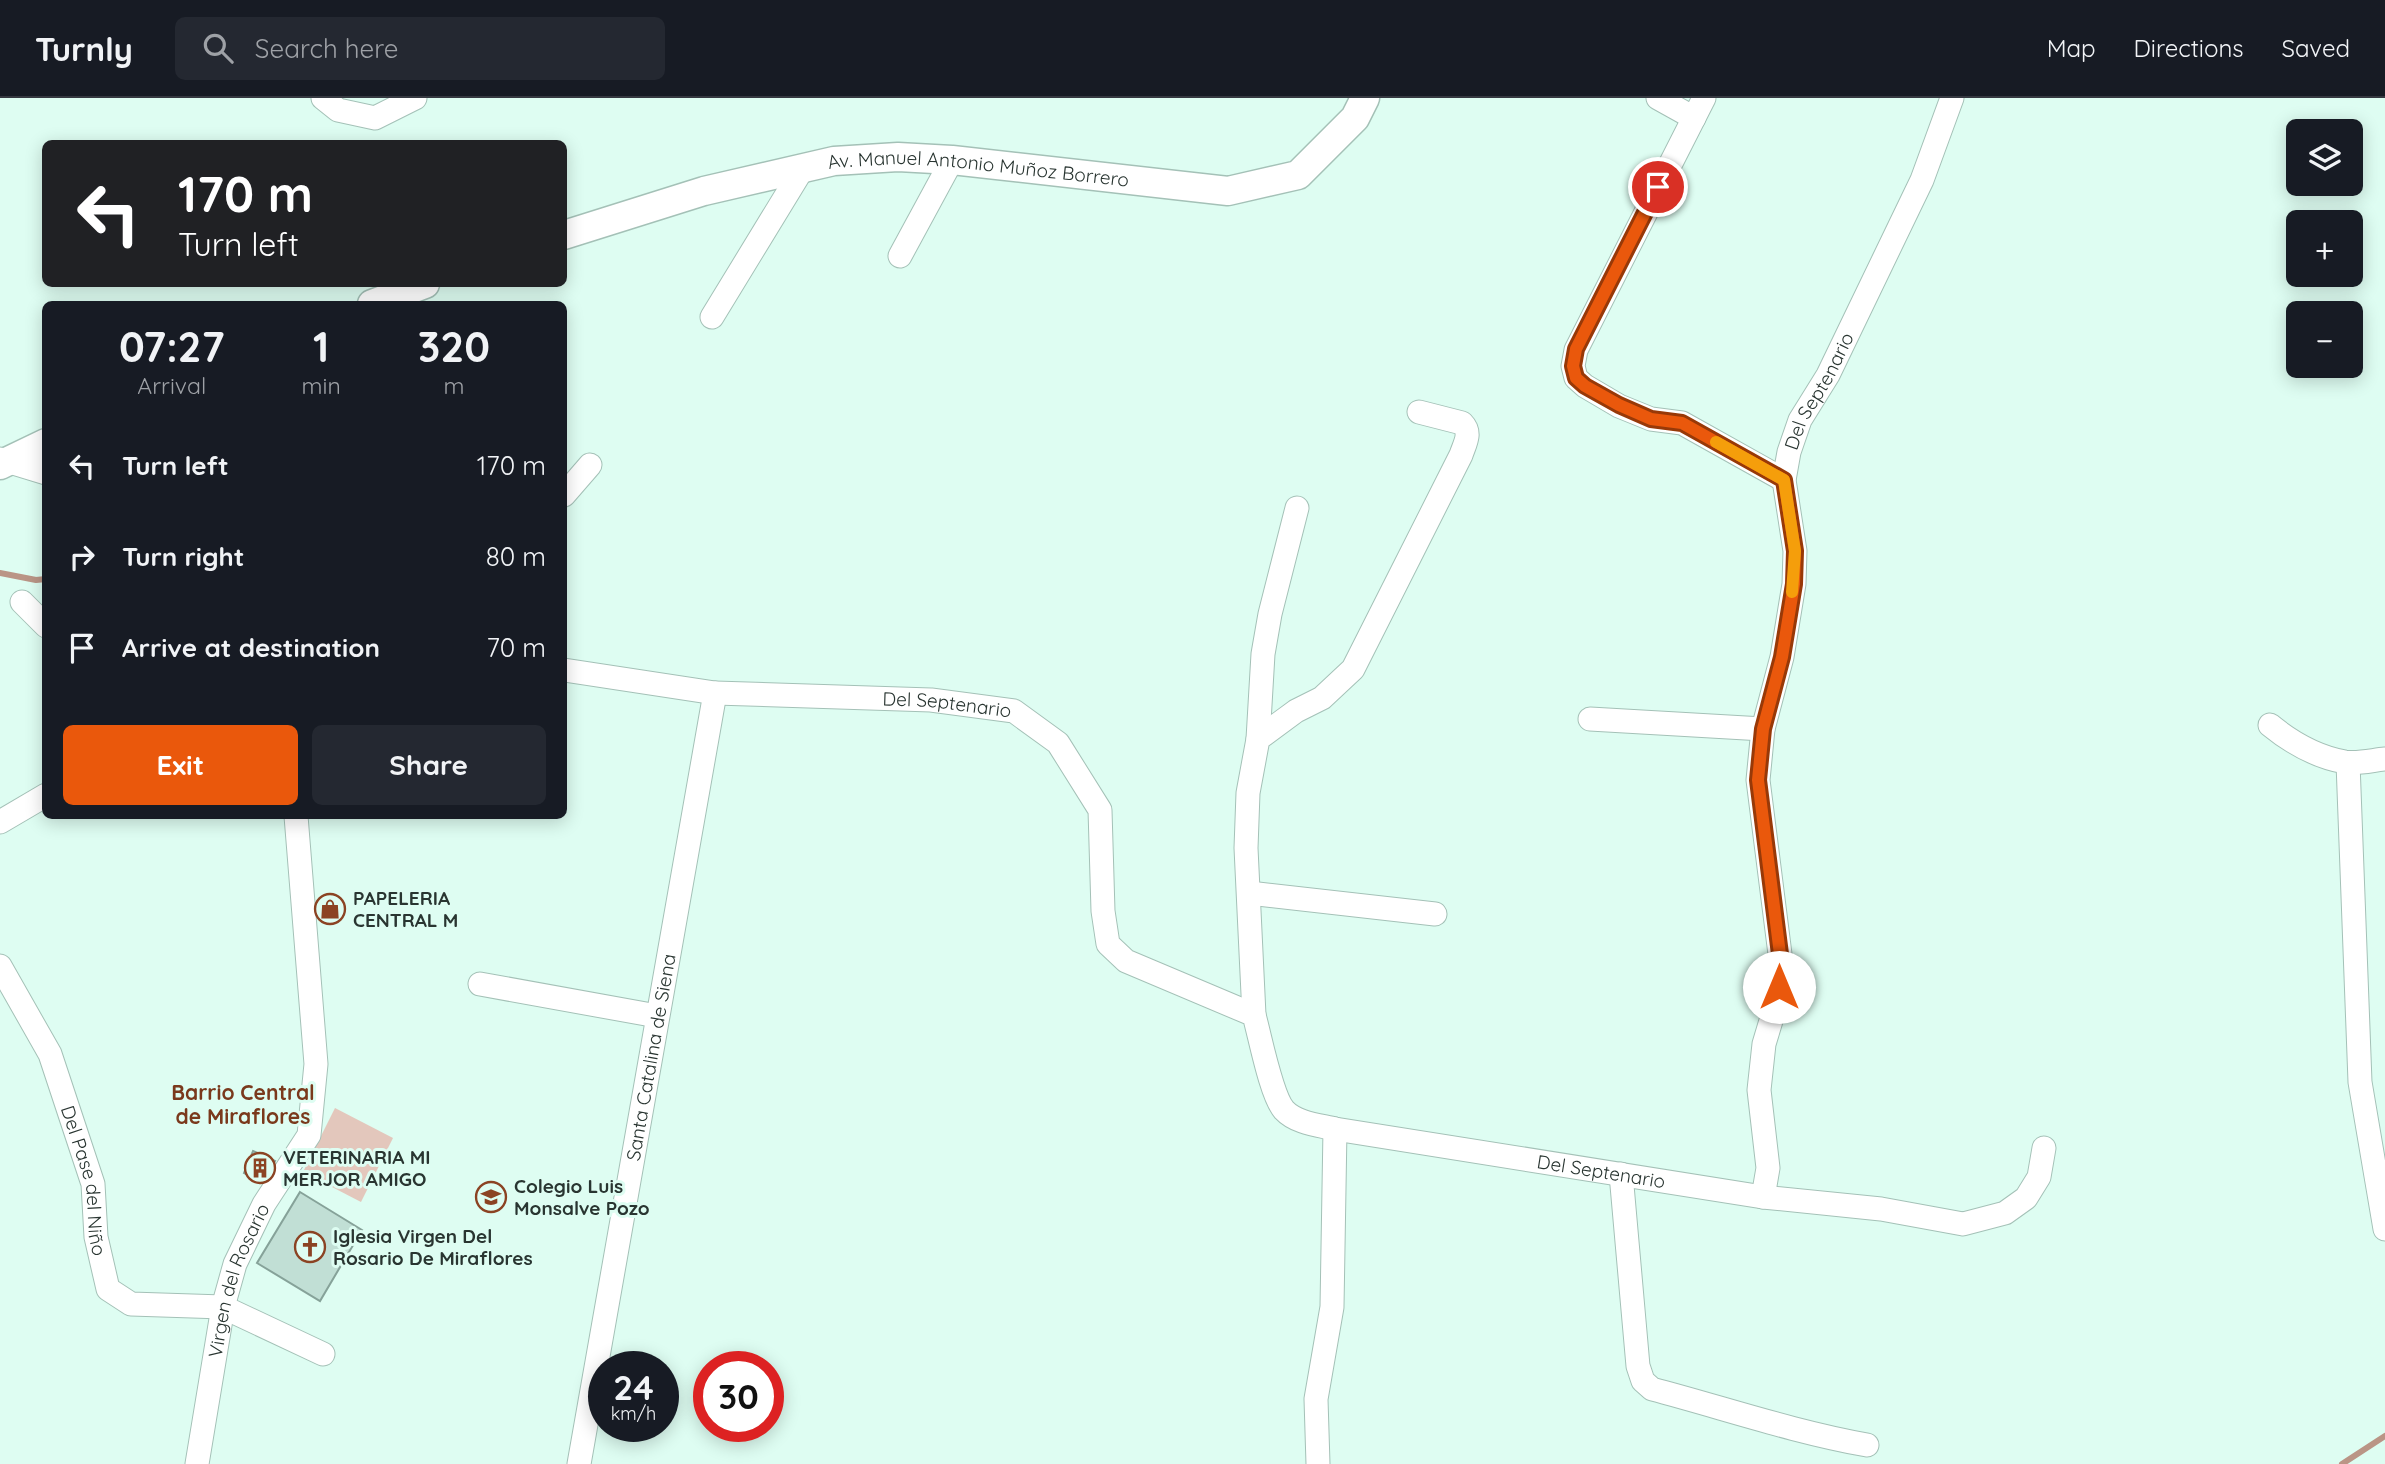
<!DOCTYPE html>
<meta charset="utf-8">
<style>
body{margin:0;font-family:Quicksand,sans-serif;background:#242831;color:#f1f3f6;height:100vh;display:flex;flex-direction:column;font-size:26px;white-space:nowrap}
*{box-sizing:border-box;margin:0}
p{font-size:23px;color:#9ea1a6}
.icon{flex:none;width:38px;height:38px;fill:none;stroke:currentColor;stroke-width:2;stroke-linecap:round;stroke-linejoin:round}
.map{position:relative;flex:1;overflow:hidden}
.side{position:absolute;left:42px;top:203px;width:525px;height:518px;display:flex;flex-direction:column;background:#171b24;border-radius:10px;box-shadow:0 4px 18px #0003}
.side>*{flex:none}
.hud{position:absolute;left:42px;top:42px;width:525px;height:147px;border-radius:10px;box-shadow:0 4px 18px #0003;background:#202124;color:#fff;overflow:hidden}
.buttons{position:absolute;left:2286px;top:21px;display:grid;gap:14px}
.buttons a{display:grid;place-items:center;width:77px;height:77px;border-radius:10px;background:#171b24;box-shadow:0 4px 18px #0003;font-size:35px}
.speed{position:absolute;left:588px;top:1253px;display:flex;gap:14px;font-size:35px;font-weight:700;text-align:center}
.speed>*{display:grid;place-content:center;width:91px;height:91px;border-radius:50%;background:#171b24;box-shadow:0 4px 18px #0003;line-height:1}
.speed small{font-size:18px;font-weight:400}
.speed .limit{border:10px solid #d22;background:#fff;color:#111}
.pin{position:absolute;display:grid;place-items:center;width:60px;height:60px;color:#fff;margin:-30px;border:4px solid #fff;border-radius:50%;box-shadow:0 2px 7px #0007}
.me{position:absolute;width:77px;margin:-38px;rotate:0deg;stroke-linejoin:round;filter:drop-shadow(0 0 5px #0008)}
.turn{display:flex;align-items:center;gap:24px;height:147px;padding:0 21px;font-size:32px}
.turn .icon{width:91px;height:91px;stroke-width:2.5}
.turn b{display:block;font-size:49px;line-height:60px}
.eta{display:flex;justify-content:space-evenly;align-items:center;height:119px;text-align:center}
.eta b{font-size:42px;font-weight:700;line-height:49px}
.button{display:flex;gap:14px;margin-top:auto;padding:14px 21px}
.button a{flex:1;height:80px;border-radius:10px;background:#ea580c;color:#fff;font-size:28px;font-weight:700;line-height:80px;text-align:center}
.button a+a{background:#242831;color:#f1f3f6}
ul{padding:0;list-style:none}
li{display:flex;align-items:center;gap:21px;height:91px;padding:0 21px}
li div{flex:1}
li b{display:block;font-size:26px}
li em{font-style:normal}
header{display:flex;align-items:center;gap:42px;box-sizing:border-box;height:98px;padding:0 35px;background:#171b24;border-bottom:2px solid #363941}
header strong{font-size:33px}
nav{display:flex;gap:38px;margin-inline-start:auto;font-size:24px}
.search{width:490px;height:63px;background:#242831;display:flex;align-items:center;gap:18px;box-sizing:border-box;padding:0 24px;border-radius:10px;color:#9ea1a6;font-size:26px}
.map>svg:first-child{display:block}
.green{fill:#e3c7bc}
.lines{fill:none;stroke-linecap:round;stroke-linejoin:round}
.stream{stroke:#ba9586;stroke-width:6}
.building{fill:#c1dfd5;stroke:#86a299;stroke-width:2}
.minor-casing{stroke:#a4c1b7;stroke-width:25}
.tertiary-casing{stroke:#a4c1b7;stroke-width:31}
.minor{stroke:#fff;stroke-width:23}
.tertiary{stroke:#fff;stroke-width:28}
.route-casing{stroke:#983908;stroke-width:18}
.route{stroke:#ea580c;stroke-width:12}
.slow{stroke:#f59e0b;stroke-width:12}
.labels{text-anchor:middle;dominant-baseline:central;stroke-width:6;stroke-linejoin:round;paint-order:stroke}
.street-label{font-size:19px;fill:#293531;stroke:#defdf2}
.poi-label{font-size:19px;font-weight:bold;fill:#293531;stroke:#defdf2;text-anchor:start}
.neighbourhood-label{font-size:21px;font-weight:bold;fill:#7a391c;stroke:#defdf2}
</style>
<header>
<strong>Turnly</strong>
<div class="search"><svg class="icon" aria-label="search" viewBox="0 0 24 24"><circle cx="10" cy="10" r="6"/><path d="M15 15l6 6"/></svg>Search here</div>
<nav><a>Map</a><a>Directions</a><a>Saved</a></nav>
</header>
<div class="map">
<svg width="2385" height="1366" viewBox="0 0 2385 1366">
<rect width="100%" height="100%" fill="#defdf2"/>
<path class="green" d="M 335,1010 L 393,1040 L 361,1104 L 303,1074 Z"/>
<g class="lines">
<path class="stream" d="M 0,475 L 36,482 L 46,481
M 2342,1366 L 2385,1338"/>
</g>
<path class="building" d="M 253,1053 L 275,1063 L 262,1084 L 244,1075 Z
M 300,1094 L 362,1132 L 320,1203 L 257,1165 Z"/>
<g class="lines">
<g class="minor-casing">
<g id="minor">
<path d="M 323,0 L 338,12 L 375,20 L 415,0"/>
<path d="M 1658,0 L 1694,20"/>
<path d="M 1704,0 L 1576,252 L 1573,268 L 1576,280 L 1585,288 L 1619,308 L 1651,321 L 1682,325 L 1784,382"/>
<path d="M 900,158 L 952,62"/>
<path d="M 712,219 L 803,70"/>
<path d="M 0,361 L 46,375"/>
<path d="M 564,397 L 590,367"/>
<path d="M 22,504 L 46,528"/>
<path id="s1" d="M 564,572 L 715,595 L 931,602 L 1014,613 L 1058,645 L 1100,712 L 1103,813 L 1108,846 L 1126,863 L 1254,917 C 1260,938 1271,997 1284,1012 C 1296,1025 1318,1027 1335,1031 L 1763,1099 L 1768,1070 L 1759,992 L 1764,946 L 1776,906 L 1782,872 L 1758,682 L 1763,631 L 1782,559 L 1794,486 L 1795,453 L 1784,382 L 1789,354 L 1800,322 L 1828,277 L 1922,82 L 1952,0"/>
<path d="M 1590,621 L 1763,631"/>
<path d="M 2270,627 C 2292,645 2317,659 2345,664 C 2358,666 2373,662 2385,661"/>
<path d="M 1258,641 L 1263,556 L 1270,516 L 1297,410"/>
<path d="M 2348,665 L 2360,984 L 2385,1131"/>
<path d="M 0,724 L 46,697"/>
<path d="M 1249,795 L 1435,816"/>
<path id="s2" d="M 0,868 L 50,956 L 93,1086 L 96,1139 L 108,1191 L 131,1206 L 223,1209 L 323,1256"/>
<path d="M 480,886 L 657,918"/>
<path d="M 1254,917 L 1246,750 L 1248,695 L 1258,641 L 1296,613 L 1322,600 L 1353,571 L 1461,357 C 1465,345 1472,335 1462,325 L 1419,314"/>
<path d="M 1621,1076 L 1638,1268 L 1643,1283 L 1652,1291 C 1724,1310 1794,1334 1867,1347"/>
<path d="M 1763,1099 L 1881,1111 L 1963,1126 L 2005,1115 L 2026,1100 L 2039,1079 L 2044,1050"/>
<path id="s3" d="M 197,1366 L 223,1209 L 235,1166 L 264,1106 L 309,1037 L 316,966 L 296,718"/>
<path id="s4" d="M 579,1366 L 715,595"/>
<path d="M 1318,1366 L 1316,1301 L 1332,1209 L 1335,1031"/>
</g>
</g>
<g class="tertiary-casing">
<g id="tertiary">
<path id="s5" d="M 564,137 L 704,93 L 834,63 L 898,59 L 952,62 L 1228,93 L 1298,77 L 1355,20 L 1365,0"/>
<path d="M 372,206 L 425,186"/>
<path d="M 0,367 L 46,345"/>
</g>
</g>
<use href="#minor" class="minor"/>
<use href="#tertiary" class="tertiary"/>
</g>
<g class="lines">
<g class="route-casing">
<path id="route" d="M 1658,89 L 1576,251 L 1573,268 L 1576,280 L 1585,288 L 1619,307 L 1651,321 L 1682,325 L 1784,382 L 1795,453 L 1794,486 L 1782,559 L 1763,631 L 1758,682 L 1782,872 L 1779,889"/>
</g>
<use href="#route" class="route"/>
<path class="slow" d="M 1716,344 L 1784,382 L 1795,453 L 1792,494"/>
</g>
<defs>
<g id="shop-ring" transform="scale(1.575)"><circle r="9.5" fill="#defdf2" stroke="#8b4323" stroke-width="1.5"/><path d="M-5-2.5h2.3a2.7 3.5 0 0 1 5.4 0H5L5.5 6h-11ZM-1.5-2.5h3a1.5 2.3 0 0 0-3 0Z" fill="#8b4323"/></g>
<g id="building-ring" transform="scale(1.575)"><circle r="9.5" fill="#defdf2" stroke="#8b4323" stroke-width="1.5"/><path d="M-4-6H4V6H1V3H-1V6H-4ZM-2.5-4.3h1.7v1.8h-1.7ZM.8-4.3h1.7v1.8H.8ZM-2.5-1h1.7V.8h-1.7ZM.8-1h1.7V.8H.8Z" fill="#8b4323"/></g>
<g id="school-ring" transform="scale(1.575)"><circle r="9.5" fill="#defdf2" stroke="#8b4323" stroke-width="1.5"/><path d="M0-5L7-2L0 1L-7-2ZM-4 1L0 2.5L4 1V4Q0 6-4 4Z" fill="#8b4323"/></g>
<g id="church-ring" transform="scale(1.575)"><circle r="9.5" fill="#defdf2" stroke="#8b4323" stroke-width="1.5"/><path d="M-1.2-6h2.4v3.5h3.3v2.4h-3.3V6h-2.4V-.1h-3.3v-2.4h3.3Z" fill="#8b4323"/></g>
</defs>
<g fill-rule="evenodd">
<use href="#shop-ring" x="330" y="811"/>
<use href="#building-ring" x="260" y="1070"/>
<use href="#school-ring" x="491" y="1099"/>
<use href="#church-ring" x="310" y="1149"/>
</g>
<g class="labels">
<g class="street-label">
<text stroke="none"><textPath href="#s5" startOffset="425">Av. Manuel Antonio Muñoz Borrero</textPath></text>
<text stroke="none"><textPath href="#s1" startOffset="2296">Del Septenario</textPath></text>
<text stroke="none"><textPath href="#s1" startOffset="385">Del Septenario</textPath></text>
<text stroke="none"><textPath href="#s4" startOffset="413">Santa Catalina de Siena</textPath></text>
<text stroke="none"><textPath href="#s1" startOffset="1309">Del Septenario</textPath></text>
<text stroke="none"><textPath href="#s2" startOffset="233">Del Pase del Niño</textPath></text>
<text stroke="none"><textPath href="#s3" startOffset="189">Virgen del Rosario</textPath></text>
</g>
<g class="poi-label">
<text x="353" y="800">PAPELERIA<tspan x="353" dy="22">CENTRAL M</tspan></text>
<text x="283" y="1059">VETERINARIA MI<tspan x="283" dy="22">MERJOR AMIGO</tspan></text>
<text x="514" y="1088">Colegio Luis<tspan x="514" dy="22">Monsalve Pozo</tspan></text>
<text x="333" y="1138">Iglesia Virgen Del<tspan x="333" dy="22">Rosario De Miraflores</tspan></text>
</g>
<g class="neighbourhood-label">
<text x="243" y="994">Barrio Central<tspan x="243" dy="24">de Miraflores</tspan></text>
</g>
</g>
</svg>
<div class="buttons">
<a><svg class="icon" aria-label="layers" viewBox="0 0 24 24"><path d="M12 4l9 5-9 5-9-5zM3 14l9 5 9-5"/></svg></a>
<a>+</a>
<a>−</a>
</div>
<div class="speed"><div>24<small>km/h</small></div><div class="limit">30</div></div>
<div class="pin" style="left:1658px;top:89px;background:#d93025"><svg class="icon" aria-label="arrive" viewBox="0 0 24 24"><path d="M6 21V4h12l-3 4 3 4H6"/></svg></div>
<svg class="me" style="left:1779px;top:889px" viewBox="-20 -20 40 40"><circle r="19" fill="#fff"/><path d="M0-13L10 11 0 6-10 11z" fill="#ea580c"/></svg>
<div class="hud">
<div class="turn"><svg class="icon" aria-label="left" viewBox="0 0 24 24"><path d="M17 20v-9H6M10 6l-5 5 5 5"/></svg><div><b>170 m</b>Turn left</div></div>
</div>
<section class="side">
<div class="eta">
<div><b>07:27</b><p>Arrival</p></div>
<div><b>1</b><p>min</p></div>
<div><b>320</b><p>m</p></div>
</div>
<ul>
<li><svg class="icon" aria-label="left" viewBox="0 0 24 24"><path d="M17 20v-9H6M10 6l-5 5 5 5"/></svg><div><b>Turn left</b></div><em>170 m</em></li>
<li><svg class="icon" aria-label="right" viewBox="0 0 24 24"><path d="M7 20v-9h11M14 6l5 5-5 5"/></svg><div><b>Turn right</b></div><em>80 m</em></li>
<li><svg class="icon" aria-label="arrive" viewBox="0 0 24 24"><path d="M6 21V4h12l-3 4 3 4H6"/></svg><div><b>Arrive at destination</b></div><em>70 m</em></li>
</ul>
<div class="button"><a>Exit</a><a>Share</a></div>
</section>
</div>
